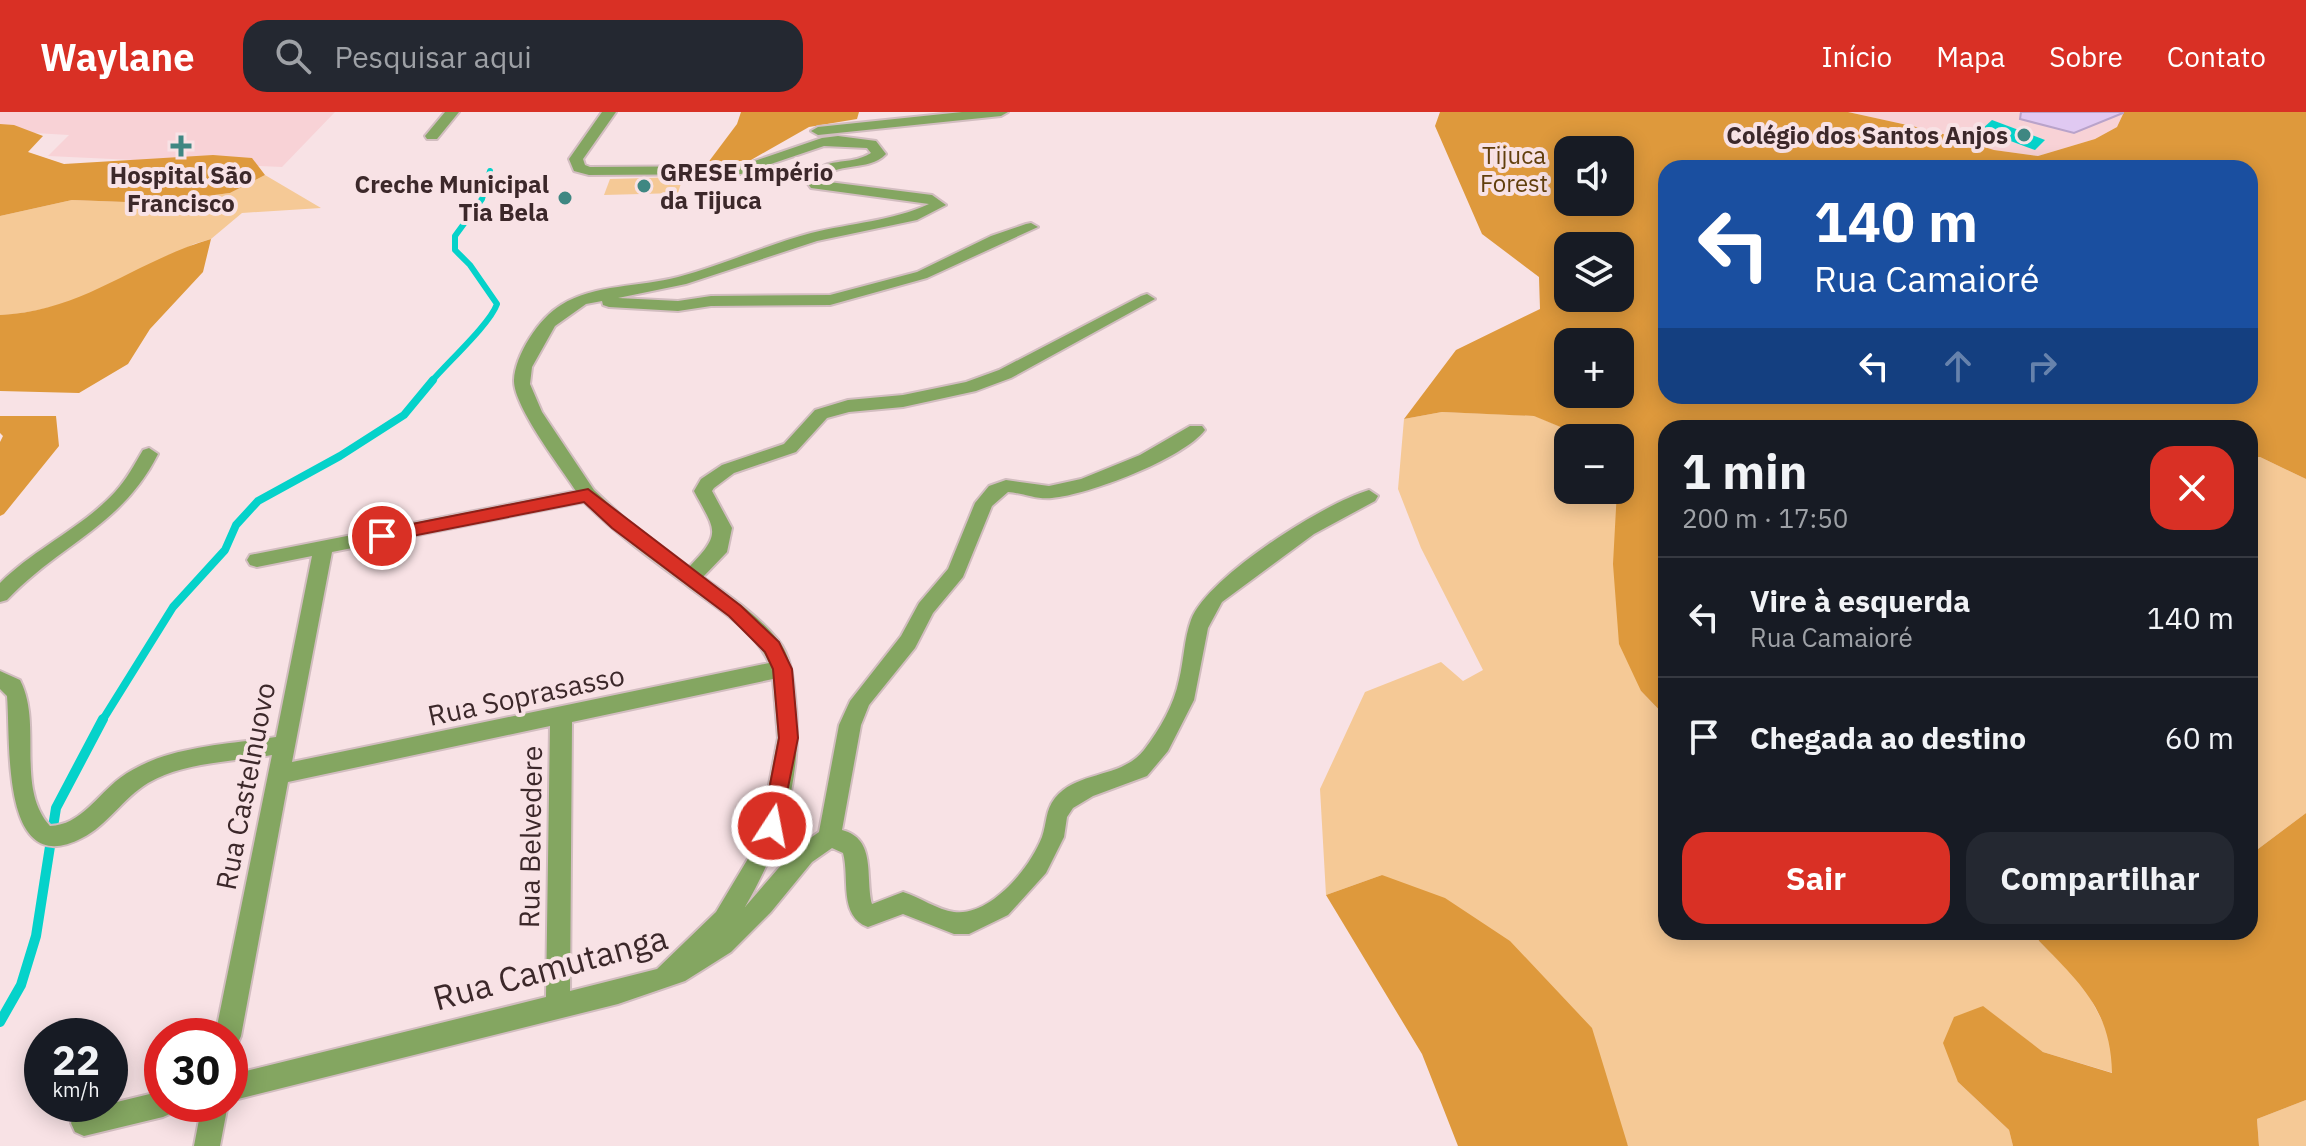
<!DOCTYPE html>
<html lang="pt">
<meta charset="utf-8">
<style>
body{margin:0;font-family:"IBM Plex Sans",sans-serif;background:#242831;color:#f1f3f6;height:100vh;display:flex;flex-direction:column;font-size:30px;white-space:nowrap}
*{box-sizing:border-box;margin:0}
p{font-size:26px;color:#9ea1a6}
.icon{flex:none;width:44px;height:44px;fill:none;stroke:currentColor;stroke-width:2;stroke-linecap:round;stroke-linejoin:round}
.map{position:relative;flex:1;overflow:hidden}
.panel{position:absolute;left:1658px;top:308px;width:600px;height:520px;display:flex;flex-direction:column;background:#171b24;border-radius:24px;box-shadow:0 4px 20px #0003}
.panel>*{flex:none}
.guide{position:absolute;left:1658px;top:48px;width:600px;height:244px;border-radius:24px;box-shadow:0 4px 20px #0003;background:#1a4fa0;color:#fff;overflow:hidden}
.buttons{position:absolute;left:1554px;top:24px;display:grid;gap:16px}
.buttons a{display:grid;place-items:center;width:80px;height:80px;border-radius:16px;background:#171b24;box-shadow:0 4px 20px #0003;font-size:40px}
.speed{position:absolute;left:24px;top:906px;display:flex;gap:16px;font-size:40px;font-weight:700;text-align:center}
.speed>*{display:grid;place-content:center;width:104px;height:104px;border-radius:50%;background:#171b24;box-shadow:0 4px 20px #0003;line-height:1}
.speed small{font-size:20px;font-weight:400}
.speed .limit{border:12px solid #d22;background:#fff;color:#111}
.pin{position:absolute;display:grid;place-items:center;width:68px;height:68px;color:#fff;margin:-34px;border:4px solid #fff;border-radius:50%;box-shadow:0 2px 8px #0007}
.me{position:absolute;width:88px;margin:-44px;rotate:11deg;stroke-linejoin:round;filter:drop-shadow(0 0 6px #0008)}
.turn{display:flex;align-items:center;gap:28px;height:168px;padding:0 24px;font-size:36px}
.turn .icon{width:104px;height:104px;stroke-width:2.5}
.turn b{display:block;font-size:56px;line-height:68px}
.lanes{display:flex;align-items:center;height:76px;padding:0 24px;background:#0003;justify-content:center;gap:40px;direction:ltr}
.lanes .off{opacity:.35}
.round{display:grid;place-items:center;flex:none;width:84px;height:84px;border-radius:24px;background:#242831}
.overview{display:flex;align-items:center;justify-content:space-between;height:136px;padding:0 24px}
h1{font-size:48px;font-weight:700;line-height:60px}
.action{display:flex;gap:16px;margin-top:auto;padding:16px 24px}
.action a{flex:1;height:92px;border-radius:24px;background:#d93025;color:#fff;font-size:32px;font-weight:700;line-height:92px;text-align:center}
.action a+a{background:#242831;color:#f1f3f6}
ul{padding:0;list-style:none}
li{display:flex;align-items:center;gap:24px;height:120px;padding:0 24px;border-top:2px solid #363941}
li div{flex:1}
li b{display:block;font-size:30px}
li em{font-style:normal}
header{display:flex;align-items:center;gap:48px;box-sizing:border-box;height:112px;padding:0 40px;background:#d93025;color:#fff}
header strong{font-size:38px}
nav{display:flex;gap:44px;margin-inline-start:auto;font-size:28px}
.search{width:560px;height:72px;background:#242831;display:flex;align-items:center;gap:20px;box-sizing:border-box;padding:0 28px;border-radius:24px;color:#9ea1a6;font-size:30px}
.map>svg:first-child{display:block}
.built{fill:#f8d2d6}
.green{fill:#f5c996}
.forest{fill:#de993c;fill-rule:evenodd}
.water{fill:#05d2ca}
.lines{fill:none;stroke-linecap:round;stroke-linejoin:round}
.stream-far2{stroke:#05d2ca;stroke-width:6}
.stream-far1{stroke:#05d2ca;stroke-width:8}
.stream{stroke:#05d2ca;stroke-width:10}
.building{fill:#e0c9f2;stroke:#b9a3ca;stroke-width:2}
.minor-casing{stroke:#d2bdc0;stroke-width:4}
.minor{fill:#84a661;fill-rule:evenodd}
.route{fill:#d93025;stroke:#8d1f18;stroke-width:2}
.poi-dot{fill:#3f8782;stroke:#f8e2e5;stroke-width:3}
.labels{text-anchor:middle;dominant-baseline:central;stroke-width:8;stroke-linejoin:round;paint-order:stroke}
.far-poi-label{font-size:24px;font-weight:bold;fill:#3c282a;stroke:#f8e2e5;text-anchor:end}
.far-park-label{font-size:24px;fill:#623f0d;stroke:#f8e2e5}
.street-label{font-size:28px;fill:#3c282a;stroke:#f8e2e5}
.near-street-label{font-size:34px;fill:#3c282a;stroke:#f8e2e5}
</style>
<header>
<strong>Waylane</strong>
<div class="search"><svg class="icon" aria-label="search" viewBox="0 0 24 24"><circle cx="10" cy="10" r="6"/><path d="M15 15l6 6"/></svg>Pesquisar aqui</div>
<nav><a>Início</a><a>Mapa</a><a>Sobre</a><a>Contato</a></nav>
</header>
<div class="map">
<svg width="2306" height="1034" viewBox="0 0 2306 1034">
<rect width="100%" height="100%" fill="#f8e2e5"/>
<path class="built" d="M 0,0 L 335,0 L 282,55 L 48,44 L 69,23 L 0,19 Z
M 1848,0 L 2124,0 L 2117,15 L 2095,27 L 2038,44 L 1994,38 L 1930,18 Z"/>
<path class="green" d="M 265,63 L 321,96 L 242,101 L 211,127 L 194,132 C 132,163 70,200 0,203 L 0,104 L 72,88 L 152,91 L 230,81 Z
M 683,65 L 678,81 L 604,83 L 610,67 Z
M 1442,300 L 1535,304 L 1587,326 L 1568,326 L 1568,378 L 1617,378 L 1641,579 L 1666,605 L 1666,820 L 2035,820 L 2039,829 L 2084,874 L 2110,924 L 2113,961 L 2043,940 L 1982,894 L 1958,970 L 2009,1018 L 2013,1034 L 1628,1034 L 1619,1011 L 1382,763 L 1326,783 L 1320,677 L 1365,580 L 1441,550 L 1463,569 L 1483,558 L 1421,436 L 1398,377 L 1404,307 Z
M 2250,345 L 2260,345 L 2306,367 L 2306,701 L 2250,743 Z
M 2306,988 L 2306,1034 L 2259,1034 L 2257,1007 Z"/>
<path class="forest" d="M 741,0 L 859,0 L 857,7 L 809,15 L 751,48 L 707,52 L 737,12 Z
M 1440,0 L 1848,0 L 1930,18 L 1994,38 L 2038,44 L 2095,27 L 2117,15 L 2124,0 L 2306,0 L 2306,367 L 2260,345 L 2250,345 L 2250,316 L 1666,316 L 1666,605 L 1641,579 L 1619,532 L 1613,452 L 1617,378 L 1620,378 L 1620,326 L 1587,326 L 1534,304 L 1442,300 L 1404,307 L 1456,238 L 1540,197 L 1539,165 L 1482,122 L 1435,14 ZM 1620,38 L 1620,90 L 1568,90 L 1568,38 ZM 2250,56 L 2250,284 L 1666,284 L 1666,56 ZM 1620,134 L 1620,186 L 1568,186 L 1568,134 ZM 1620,230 L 1620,282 L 1568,282 L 1568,230 Z
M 0,12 L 14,13 L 43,24 L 28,40 L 64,52 L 213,43 L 252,46 L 265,63 L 230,81 L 152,91 L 72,88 L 0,104 Z
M 211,127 L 203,160 L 150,217 L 128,252 L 79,281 L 0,279 L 0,203 C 84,199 135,149 211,127 Z
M 0,304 L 56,304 L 59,334 L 4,402 L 0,404 L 0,330 L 3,324 L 0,321 Z
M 2306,701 L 2306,988 L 2257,1007 L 2259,1034 L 2013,1034 L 2009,1018 L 1958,970 L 1943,931 L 1954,905 L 1983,894 L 2043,940 L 2112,961 C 2111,898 2080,871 2039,829 L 2035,820 L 2250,820 L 2250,743 Z
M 1382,763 L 1445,786 L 1510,829 L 1592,916 L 1628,1034 L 1458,1034 L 1422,942 L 1326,783 Z"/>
<path class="water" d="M 1992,8 L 2045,28 L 2035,38 L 1981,18 Z"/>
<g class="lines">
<path class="stream-far2" d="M 431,270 C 448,250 490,212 497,192 L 470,153 L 455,138 L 455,124 L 482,87 L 490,59"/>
<path class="stream-far1" d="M 102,609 L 173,495 L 225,438 L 236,413 L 258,389 L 340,344 L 404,303 L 433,268"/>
<path class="stream" d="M 0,910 L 21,873 L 36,824 L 56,696 L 103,607"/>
</g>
<path class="building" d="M 2021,0 L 2123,0 L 2123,1 L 2074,21 L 2020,7 Z"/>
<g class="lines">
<g class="minor-casing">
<path id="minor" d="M 445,0 L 459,0 L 437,27 L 427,27 L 425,24 Z
M 602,0 L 616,0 L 583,47 L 585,53 L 590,55 L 740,54 L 822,26 L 838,24 L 876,29 L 886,42 C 868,61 835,48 821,69 L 932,83 L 946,93 L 917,108 L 817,129 L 686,172 L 618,186 L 678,189 L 711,184 L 830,183 L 917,160 L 991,124 L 1026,112 L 1031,111 L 1038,115 L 927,166 L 830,193 L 711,194 L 678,199 L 609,195 L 603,193 L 602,189 L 586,192 L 555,214 L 532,255 L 530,272 L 542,300 L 594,378 L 625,407 L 689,455 C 723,420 715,419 694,379 L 701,367 L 722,353 L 784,332 L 815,298 L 848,288 L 903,283 L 966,270 L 999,258 L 1141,184 L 1147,182 L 1155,187 L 1011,266 L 976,279 L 903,295 L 849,300 L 827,306 L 796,340 L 734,361 L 714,376 L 712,379 L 732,416 L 727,440 L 703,465 C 729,484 757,502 778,528 C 791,544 793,565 795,585 C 804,662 783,729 745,795 L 796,736 L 819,720 L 839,613 L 850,589 L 901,524 L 919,491 L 948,457 L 975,391 L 989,374 L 1006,368 L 1049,374 L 1081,367 L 1140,343 L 1190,314 L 1202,314 L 1205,318 C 1183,347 1088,383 1052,386 C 1037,388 1023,381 1008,380 L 992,394 L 963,465 L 933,501 L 915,536 L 869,593 L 861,613 L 842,718 C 877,727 865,765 872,792 L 903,780 C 920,785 937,798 954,800 C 990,805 1030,756 1042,725 C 1047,711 1045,699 1055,686 C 1078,658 1121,667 1144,638 C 1160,617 1174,593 1179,568 C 1184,548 1184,527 1191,508 C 1207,465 1324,391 1369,378 L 1378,384 L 1375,389 L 1314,422 L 1222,490 L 1208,516 L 1194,588 L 1168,639 L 1147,664 L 1093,684 L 1073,696 L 1067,705 L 1064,725 L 1046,761 L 1008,803 L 969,822 L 954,822 L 903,802 L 868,815 C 838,804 850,766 843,741 L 832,736 L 812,750 L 771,800 L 731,840 L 685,869 L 618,892 L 230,989 L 230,963 L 546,885 L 550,614 L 288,670 L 241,924 L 237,933 L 230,936 L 230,924 L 215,924 L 272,643 C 231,650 184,650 148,671 C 123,686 108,713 82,726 C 0,769 11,630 7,584 L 0,577 L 0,559 L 20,568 C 43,612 15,675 50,714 C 81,713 97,683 120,666 C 163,634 225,633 276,625 L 312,444 L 257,455 L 250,453 L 247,448 L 250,443 L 576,379 C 561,356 513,294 514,268 C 515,243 539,206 561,193 C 594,172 640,175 678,165 C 723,153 766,133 811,121 C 851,111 892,109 929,92 L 811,76 L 806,69 C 826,41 847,56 871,41 L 867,36 L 824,34 L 741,62 L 589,63 L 574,59 L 569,47 ZM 584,390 C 615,421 650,446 685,472 C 714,495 754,516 769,551 L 292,650 L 332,440 ZM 773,567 L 778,626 L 761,714 L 749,745 L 716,800 L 657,857 L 570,879 L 572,610 Z
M 962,0 L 1008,0 L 1001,4 L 818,23 L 811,19 L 818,15 Z
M 149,336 L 158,342 C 122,414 60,432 7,488 L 0,490 L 0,471 C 35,436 82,416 115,380 C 127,367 134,353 143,338 Z
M 162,979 L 162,992 L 176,992 L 172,1001 L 163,1005 L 84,1024 L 75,1020 L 71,1011 L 75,1002 L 84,998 Z
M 202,992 L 228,992 L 220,1034 L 194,1034 Z"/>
</g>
<use href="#minor" class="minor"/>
</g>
<path class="route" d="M 588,377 L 741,494 L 779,530 L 792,557 L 798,626 L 779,720 L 772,723 L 765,720 L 762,714 L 779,626 L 773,557 L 765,540 L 729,504 L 612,416 L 584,390 L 382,430 L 373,424 L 382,418 Z"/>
<g class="poi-dot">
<circle cx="2024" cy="23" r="8"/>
<path d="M177 22h8v8h8v8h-8v8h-8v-8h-8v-8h8z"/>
<circle cx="644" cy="74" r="8"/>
<circle cx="565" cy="86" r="8"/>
</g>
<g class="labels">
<g class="far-poi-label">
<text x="2008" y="23">Colégio dos Santos Anjos</text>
<text x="660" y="60" text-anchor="start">GRESE Império<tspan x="660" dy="28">da Tijuca</tspan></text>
<text x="181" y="63" text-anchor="middle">Hospital São<tspan x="181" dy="28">Francisco</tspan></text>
<text x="549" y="72">Creche Municipal<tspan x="549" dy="28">Tia Bela</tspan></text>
</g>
<g class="far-park-label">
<text x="1514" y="43">Tijuca<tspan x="1514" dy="28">Forest</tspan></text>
</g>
<g class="street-label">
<text transform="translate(526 583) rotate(-12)">Rua Soprasasso</text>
<text transform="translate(245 674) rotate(-79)">Rua Castelnuovo</text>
<text transform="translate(530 725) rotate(-89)">Rua Belvedere</text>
</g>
<g class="near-street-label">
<text transform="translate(550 855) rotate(-15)">Rua Camutanga</text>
</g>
</g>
</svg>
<div class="buttons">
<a><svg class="icon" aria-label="sound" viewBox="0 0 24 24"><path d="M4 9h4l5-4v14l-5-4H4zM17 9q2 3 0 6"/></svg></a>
<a><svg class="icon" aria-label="layers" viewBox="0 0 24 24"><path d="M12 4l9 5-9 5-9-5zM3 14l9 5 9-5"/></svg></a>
<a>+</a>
<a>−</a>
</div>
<div class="speed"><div>22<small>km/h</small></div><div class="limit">30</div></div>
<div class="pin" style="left:382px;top:424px;background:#d93025"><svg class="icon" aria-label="arrive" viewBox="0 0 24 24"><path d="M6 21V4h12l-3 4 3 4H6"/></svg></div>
<svg class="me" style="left:772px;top:714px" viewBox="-20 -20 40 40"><circle r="17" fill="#d93025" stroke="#fff" stroke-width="3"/><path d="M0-11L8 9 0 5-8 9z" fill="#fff"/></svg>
<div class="guide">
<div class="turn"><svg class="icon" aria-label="left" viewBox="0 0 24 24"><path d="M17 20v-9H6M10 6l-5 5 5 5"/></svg><div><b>140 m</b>Rua Camaioré</div></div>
<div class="lanes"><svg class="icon" aria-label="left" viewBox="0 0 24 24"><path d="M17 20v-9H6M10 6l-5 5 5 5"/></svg><svg class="icon off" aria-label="ahead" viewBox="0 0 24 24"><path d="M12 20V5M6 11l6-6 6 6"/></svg><svg class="icon off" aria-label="right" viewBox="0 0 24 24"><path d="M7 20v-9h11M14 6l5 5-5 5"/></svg></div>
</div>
<section class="panel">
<div class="overview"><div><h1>1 min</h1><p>200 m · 17:50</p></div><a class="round" style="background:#d93025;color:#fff"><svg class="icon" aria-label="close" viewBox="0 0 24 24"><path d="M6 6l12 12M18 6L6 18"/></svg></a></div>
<ul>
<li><svg class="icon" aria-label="left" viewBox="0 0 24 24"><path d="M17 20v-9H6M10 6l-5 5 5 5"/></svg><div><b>Vire à esquerda</b><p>Rua Camaioré</p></div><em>140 m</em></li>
<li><svg class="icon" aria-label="arrive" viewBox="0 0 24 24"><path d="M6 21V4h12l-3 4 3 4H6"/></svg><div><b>Chegada ao destino</b></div><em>60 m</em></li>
</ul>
<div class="action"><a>Sair</a><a>Compartilhar</a></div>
</section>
</div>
